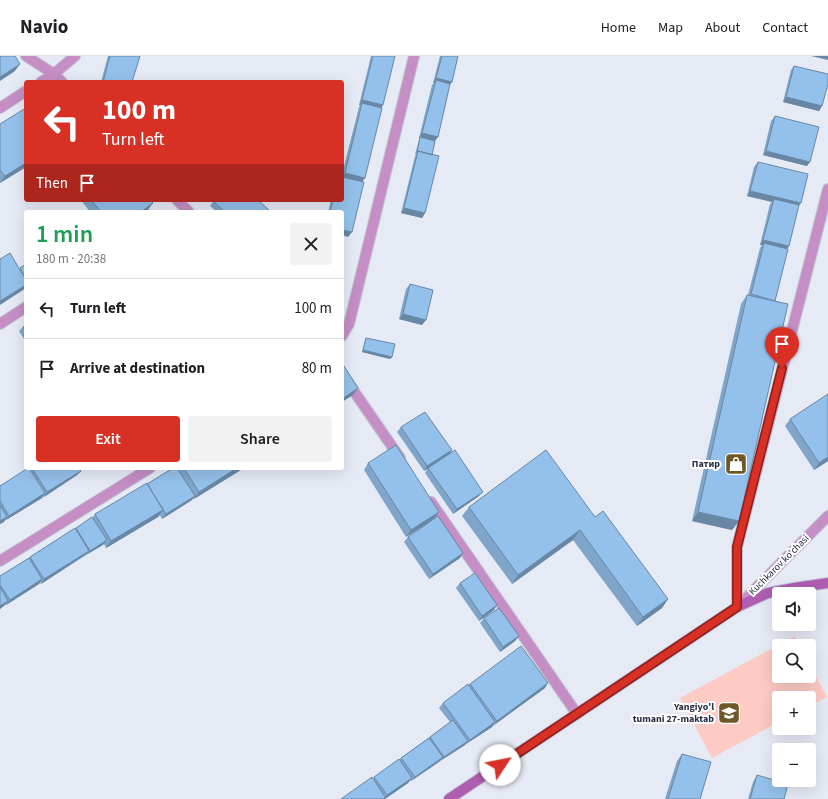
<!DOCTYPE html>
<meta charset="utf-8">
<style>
body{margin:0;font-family:"Source Sans 3",sans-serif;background:#f2f2f2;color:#202124;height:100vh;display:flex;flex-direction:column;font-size:15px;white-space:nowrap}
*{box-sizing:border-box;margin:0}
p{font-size:13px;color:#757577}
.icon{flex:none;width:22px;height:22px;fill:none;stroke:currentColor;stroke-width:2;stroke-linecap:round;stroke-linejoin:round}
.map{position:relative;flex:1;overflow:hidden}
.sheet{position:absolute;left:24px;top:154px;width:320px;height:260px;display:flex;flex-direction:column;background:#fff;border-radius:4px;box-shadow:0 4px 16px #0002}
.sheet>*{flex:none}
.banner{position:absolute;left:24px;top:24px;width:320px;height:122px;border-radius:4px;box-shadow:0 4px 16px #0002;background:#d93025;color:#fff;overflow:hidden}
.buttons{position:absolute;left:772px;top:531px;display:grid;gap:8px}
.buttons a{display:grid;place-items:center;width:44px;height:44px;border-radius:4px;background:#fff;box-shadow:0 4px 16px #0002;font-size:20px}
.pin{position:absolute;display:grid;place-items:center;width:34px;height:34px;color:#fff;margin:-41px -17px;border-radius:50% 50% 50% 0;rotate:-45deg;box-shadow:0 0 4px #0007}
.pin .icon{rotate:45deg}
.me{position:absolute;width:44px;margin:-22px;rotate:56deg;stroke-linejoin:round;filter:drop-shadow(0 0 3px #0008)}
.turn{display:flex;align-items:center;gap:14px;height:84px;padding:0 12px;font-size:18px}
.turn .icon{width:52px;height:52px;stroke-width:2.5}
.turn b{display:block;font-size:28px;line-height:34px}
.then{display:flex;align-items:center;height:38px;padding:0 12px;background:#0003;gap:8px;font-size:15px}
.round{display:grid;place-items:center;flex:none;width:42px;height:42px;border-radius:4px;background:#f2f2f2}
.headline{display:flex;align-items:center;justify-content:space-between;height:68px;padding:0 12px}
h1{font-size:24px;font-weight:600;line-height:30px;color:#1e9e55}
.button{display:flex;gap:8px;margin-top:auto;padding:8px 12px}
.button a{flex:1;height:46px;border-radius:4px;background:#d93025;color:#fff;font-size:16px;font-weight:600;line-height:46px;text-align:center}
.button a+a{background:#f2f2f2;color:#202124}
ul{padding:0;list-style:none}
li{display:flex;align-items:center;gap:12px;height:60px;padding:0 12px;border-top:1px solid #e0e0e0}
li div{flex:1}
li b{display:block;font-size:15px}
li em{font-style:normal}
header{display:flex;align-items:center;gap:24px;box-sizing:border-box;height:56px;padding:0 20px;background:#fff;border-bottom:1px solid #e0e0e0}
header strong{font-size:19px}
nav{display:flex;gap:22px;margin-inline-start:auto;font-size:14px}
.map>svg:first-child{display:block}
.pitch{fill:#fdcac4}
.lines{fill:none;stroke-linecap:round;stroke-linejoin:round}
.street-casing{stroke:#c0c5d2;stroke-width:12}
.secondary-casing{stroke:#c0c5d2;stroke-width:12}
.street{stroke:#c58ec5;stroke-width:10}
.secondary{stroke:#af5db0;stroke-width:10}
.wall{fill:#7fa6ca}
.shaded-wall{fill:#6887a4}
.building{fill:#94c1eb;stroke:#6887a4}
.route-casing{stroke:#8d1f18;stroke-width:10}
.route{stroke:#d93025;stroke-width:7}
.labels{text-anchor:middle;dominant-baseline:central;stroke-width:4;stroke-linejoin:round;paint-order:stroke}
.poi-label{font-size:10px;font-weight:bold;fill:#283044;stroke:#fff;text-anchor:end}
.street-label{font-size:10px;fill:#283044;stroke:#fff}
</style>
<header>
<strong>Navio</strong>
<nav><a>Home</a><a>Map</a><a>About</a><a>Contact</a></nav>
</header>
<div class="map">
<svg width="828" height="743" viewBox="0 0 828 743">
<rect width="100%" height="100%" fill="#e6eaf5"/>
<path class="pitch" d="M 795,580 L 800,590 L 779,590 L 779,620 L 809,620 L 809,607 L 827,641 L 809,650 L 809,642 L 779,642 L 779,666 L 712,702 L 680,642 Z"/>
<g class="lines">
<g class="street-casing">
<path id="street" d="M 26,0 L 54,18 L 62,26
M 41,26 L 54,18 L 75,0
M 0,52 L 26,35
M 177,144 L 189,156
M 0,268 L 26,251
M 342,280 L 349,268 L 414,0
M 342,318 L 400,402
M 431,446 L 577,658
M 0,505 L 150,412
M 737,551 L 737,491 L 828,133
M 737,551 L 828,460"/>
</g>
<g class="secondary-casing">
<path id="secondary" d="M 449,743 L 737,551 L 768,537 L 794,532 L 828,527"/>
</g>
<use href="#street" class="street"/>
<use href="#secondary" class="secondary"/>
</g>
<path class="wall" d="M 108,0 L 140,0 L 132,26 L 101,26 Z
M 371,0 L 395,0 L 362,125 L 348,181 L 342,156 L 328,156 L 331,144 L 342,144 L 342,118 L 359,51 L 360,49 L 359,49 Z
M 440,0 L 458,0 L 452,26 L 450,28 L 438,81 L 435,85 L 432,99 L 425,157 L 422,162 L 401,157 L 415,100 L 416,99 L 415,98 L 419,84 L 420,82 L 419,82 L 432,29 L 434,27 L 433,27 Z
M 794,10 L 822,50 L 819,55 L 783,46 L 791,14 Z
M 26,52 L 26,111 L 0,127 L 0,68 Z
M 775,60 L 807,110 L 763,99 L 771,65 Z
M 758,106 L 799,149 L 787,193 L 775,245 L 739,465 L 732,474 L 692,465 L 741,248 L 747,239 L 748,239 L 760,192 L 762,189 L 760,189 L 770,148 L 772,146 L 747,140 L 754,111 Z
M 81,144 L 150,144 L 148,154 L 146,156 L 90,156 Z
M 214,144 L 269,156 L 217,156 L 210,150 Z
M 410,228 L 422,269 L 399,263 L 406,233 Z
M 26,269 L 26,286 L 19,275 L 23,271 Z
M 366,282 L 392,301 L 390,303 L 362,296 L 365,284 Z
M 828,338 L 828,405 L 814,414 L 785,370 L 790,363 Z
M 401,371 L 452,394 L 449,398 L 479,440 L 453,458 L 425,417 L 428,412 L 440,404 L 424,415 L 397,376 Z
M 368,407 L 434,463 L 460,502 L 429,523 L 404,486 L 408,481 L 431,465 L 406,481 L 364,414 Z
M 31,412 L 79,412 L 81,415 L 77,419 L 44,441 L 43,440 L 42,442 L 6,464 L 5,463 L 4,466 L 0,468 L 0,430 Z
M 173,412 L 244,412 L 194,443 L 193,442 L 192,444 L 162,463 L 160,459 L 158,461 L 106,492 L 104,488 L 86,499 L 41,528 L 40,526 L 39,528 L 6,549 L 6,548 L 0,553 L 0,520 L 29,502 L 30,501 L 92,462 L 95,458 L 147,428 Z
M 469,451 L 595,461 L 668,543 L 662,552 L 637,570 L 573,484 L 512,528 L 462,460 Z
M 460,527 L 494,554 L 479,565 L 456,532 Z
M 484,562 L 519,580 L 515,585 L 500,596 L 480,567 Z
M 470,628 L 545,632 L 493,669 L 492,671 L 466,688 L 465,689 L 440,705 L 411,725 L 410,724 L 408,727 L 385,743 L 341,743 L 373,723 L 374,721 L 399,704 L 401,702 L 450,666 L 439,652 L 443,647 L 469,629 Z
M 682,698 L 700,743 L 665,743 L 677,705 Z
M 757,719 L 784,743 L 748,743 L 753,726 Z"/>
<path class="shaded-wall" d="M 811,0 L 828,0 L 828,4 Z
M 20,8 L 15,15 L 0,25 L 0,21 Z
M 436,22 L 452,26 L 448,31 L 436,24 L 434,27 L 433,27 Z
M 786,41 L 822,50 L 819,55 L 783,46 Z
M 362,44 L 383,49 L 380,54 L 362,47 L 360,49 L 359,49 Z
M 422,77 L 438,81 L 434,86 L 419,82 Z
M 766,95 L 810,106 L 807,110 L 763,99 Z
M 26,107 L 26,111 L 0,127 L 5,120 Z
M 345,117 L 365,122 L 362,126 L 342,122 L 342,120 Z
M 750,135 L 801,147 L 797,152 L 774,143 L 772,146 L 747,140 Z
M 153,147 L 148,154 L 146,156 L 141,156 Z
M 404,152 L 425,157 L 422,162 L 401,157 Z
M 342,174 L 352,176 L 348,181 L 342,179 Z
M 763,184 L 789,190 L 786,195 L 764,187 L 762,189 L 760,189 Z
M 26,229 L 26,231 L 23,234 L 0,249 L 0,245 Z
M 403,258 L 426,264 L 422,269 L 399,263 Z
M 363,294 L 392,301 L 390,303 L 362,296 Z
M 358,332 L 353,339 L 342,346 L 342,343 Z
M 452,394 L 449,399 L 424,415 L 427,410 Z
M 828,401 L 828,405 L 814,414 L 819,407 Z
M 237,412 L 244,412 L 194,443 L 199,436 Z
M 81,415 L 77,419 L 44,441 L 47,436 Z
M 483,436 L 479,440 L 453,458 L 457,453 Z
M 45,437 L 42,442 L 6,464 L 9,460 Z
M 195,440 L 192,444 L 162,463 L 166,458 Z
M 163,454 L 158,461 L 106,492 L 111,485 Z
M 439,456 L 434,463 L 406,481 L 411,474 Z
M 698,456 L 739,465 L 732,474 L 692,465 Z
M 7,461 L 4,466 L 0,468 L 0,465 Z
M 580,474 L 573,484 L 512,528 L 518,519 Z
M 107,484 L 103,489 L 86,499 L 90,495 Z
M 89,495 L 85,499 L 41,528 L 44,523 Z
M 463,497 L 460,502 L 429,523 L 433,518 Z
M 42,523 L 39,528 L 6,549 L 10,544 Z
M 668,543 L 662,552 L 637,570 L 643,561 Z
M 8,545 L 5,549 L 0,553 L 0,550 Z
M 497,549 L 494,554 L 479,565 L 482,560 Z
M 519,580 L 515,585 L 500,596 L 503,591 Z
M 548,627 L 545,632 L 493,670 L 497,665 Z
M 495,666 L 492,671 L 466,688 L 470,684 Z
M 468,685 L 465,689 L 440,705 L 444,701 Z
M 443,701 L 439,706 L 411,725 L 415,721 Z
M 412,722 L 408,727 L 385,743 L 384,743 L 387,739 Z"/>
<path class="building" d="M 0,0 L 15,0 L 20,8 L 0,21 Z
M 110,0 L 140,0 L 132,26 L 103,26 Z
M 373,0 L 395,0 L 383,49 L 362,44 Z
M 442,0 L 458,0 L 452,26 L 436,22 Z
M 794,10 L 828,18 L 828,28 L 822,50 L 786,41 Z
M 436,24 L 450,28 L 438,81 L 422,77 Z
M 362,47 L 382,52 L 365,122 L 345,117 Z
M 26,52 L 26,107 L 5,120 L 0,114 L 0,68 Z
M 775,60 L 819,71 L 810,106 L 766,95 Z
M 420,81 L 435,85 L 432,99 L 418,95 L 418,96 L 417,96 Z
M 418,95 L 439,100 L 425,157 L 404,152 Z
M 758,106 L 808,118 L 801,147 L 750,135 Z
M 342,121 L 364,126 L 352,176 L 342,174 L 342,156 L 330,156 L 333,144 L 342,144 Z
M 774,143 L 799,149 L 789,190 L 763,184 Z
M 91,144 L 150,144 L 153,147 L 141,156 L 101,156 Z
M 214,144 L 258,144 L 270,155 L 269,156 L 225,156 L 213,145 Z
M 764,187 L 788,193 L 775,245 L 751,238 Z
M 10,197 L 26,224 L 26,229 L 0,245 L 0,203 Z
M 26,208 L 26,222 L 20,212 Z
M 410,228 L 433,234 L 426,264 L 403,258 Z
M 747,239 L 788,248 L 739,465 L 698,456 Z
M 26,269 L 26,276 L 23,271 Z
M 366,282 L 395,288 L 392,301 L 363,294 Z
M 342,307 L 358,332 L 342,343 Z
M 828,338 L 828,401 L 819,407 L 790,363 Z
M 425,356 L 452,394 L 427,410 L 401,371 Z
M 396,389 L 439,456 L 411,474 L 368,407 Z
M 455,394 L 483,436 L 457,453 L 428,412 Z
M 546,394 L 595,461 L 603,455 L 668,543 L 643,561 L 580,474 L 518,519 L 469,451 Z
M 28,412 L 29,412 L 45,437 L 9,460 L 0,445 L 0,430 Z
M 32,412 L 79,412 L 81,415 L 47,436 Z
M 173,412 L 177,412 L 195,440 L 166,458 L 147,428 Z
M 184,412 L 237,412 L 199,436 Z
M 147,427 L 163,454 L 111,485 L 95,458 Z
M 0,449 L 7,461 L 0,465 Z
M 438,460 L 463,497 L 433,518 L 408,481 Z
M 92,461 L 107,484 L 90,495 L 76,472 Z
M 75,472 L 89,495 L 44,523 L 30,501 Z
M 29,502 L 42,523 L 10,544 L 0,529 L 0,520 Z
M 475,517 L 497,549 L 482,560 L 460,527 Z
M 0,531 L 8,545 L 0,550 Z
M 499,552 L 519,580 L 503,591 L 484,562 Z
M 521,590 L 548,627 L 497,665 L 470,628 Z
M 468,628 L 495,666 L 470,684 L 443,647 Z
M 453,664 L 468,685 L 444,701 L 430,681 Z
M 429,682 L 443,701 L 415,721 L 401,702 Z
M 682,698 L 711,706 L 700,743 L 668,743 Z
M 399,703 L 412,722 L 387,739 L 374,721 Z
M 757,719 L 788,728 L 784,743 L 750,743 Z
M 372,721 L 385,741 L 383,743 L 341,743 Z"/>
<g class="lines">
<g class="route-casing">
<path id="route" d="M 500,709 L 737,551 L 737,491 L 782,312"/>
</g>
<use href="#route" class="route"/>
</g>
<defs>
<g id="shop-square" transform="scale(1.15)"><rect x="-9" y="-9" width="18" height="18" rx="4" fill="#6d5827" stroke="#fff"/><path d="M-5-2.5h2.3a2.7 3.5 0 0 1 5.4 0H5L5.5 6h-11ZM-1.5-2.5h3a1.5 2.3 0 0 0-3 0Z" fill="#fff"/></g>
<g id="school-square" transform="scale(1.15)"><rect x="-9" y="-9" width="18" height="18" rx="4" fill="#6d5827" stroke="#fff"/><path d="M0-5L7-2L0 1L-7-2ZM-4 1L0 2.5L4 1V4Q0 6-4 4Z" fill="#fff"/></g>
</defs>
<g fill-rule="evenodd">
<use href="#shop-square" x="736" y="408"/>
<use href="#school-square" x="729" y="657"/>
</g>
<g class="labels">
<g class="poi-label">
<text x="720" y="408">Патир</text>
<text x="714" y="651">Yangiyo'l<tspan x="714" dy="12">tumani 27-maktab</tspan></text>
</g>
<g class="street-label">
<text transform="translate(779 509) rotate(-45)">Kuchkarov ko'chasi</text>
</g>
</g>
</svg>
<div class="buttons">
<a><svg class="icon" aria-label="sound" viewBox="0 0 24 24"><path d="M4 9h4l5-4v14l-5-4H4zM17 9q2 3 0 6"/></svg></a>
<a><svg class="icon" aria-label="search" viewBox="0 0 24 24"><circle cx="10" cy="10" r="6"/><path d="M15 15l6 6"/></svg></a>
<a>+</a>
<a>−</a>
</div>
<div class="pin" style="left:782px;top:312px;background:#d93025"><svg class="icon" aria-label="arrive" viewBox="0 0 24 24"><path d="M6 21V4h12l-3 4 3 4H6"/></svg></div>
<svg class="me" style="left:500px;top:709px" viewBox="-20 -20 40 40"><circle r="19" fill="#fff"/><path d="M0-13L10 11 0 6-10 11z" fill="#d93025"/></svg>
<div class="banner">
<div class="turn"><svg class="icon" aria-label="left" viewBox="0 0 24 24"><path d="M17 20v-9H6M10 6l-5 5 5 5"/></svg><div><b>100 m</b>Turn left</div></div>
<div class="then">Then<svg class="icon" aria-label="arrive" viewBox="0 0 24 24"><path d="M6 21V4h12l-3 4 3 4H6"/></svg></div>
</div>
<section class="sheet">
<div class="headline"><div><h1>1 min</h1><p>180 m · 20:38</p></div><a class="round"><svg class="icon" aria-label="close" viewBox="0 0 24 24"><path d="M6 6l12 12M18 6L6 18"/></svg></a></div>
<ul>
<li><svg class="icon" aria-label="left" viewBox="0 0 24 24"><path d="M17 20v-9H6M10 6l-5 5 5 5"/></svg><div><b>Turn left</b></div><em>100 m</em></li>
<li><svg class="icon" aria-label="arrive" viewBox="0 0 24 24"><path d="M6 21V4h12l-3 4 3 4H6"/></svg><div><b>Arrive at destination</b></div><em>80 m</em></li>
</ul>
<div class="button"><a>Exit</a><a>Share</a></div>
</section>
</div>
